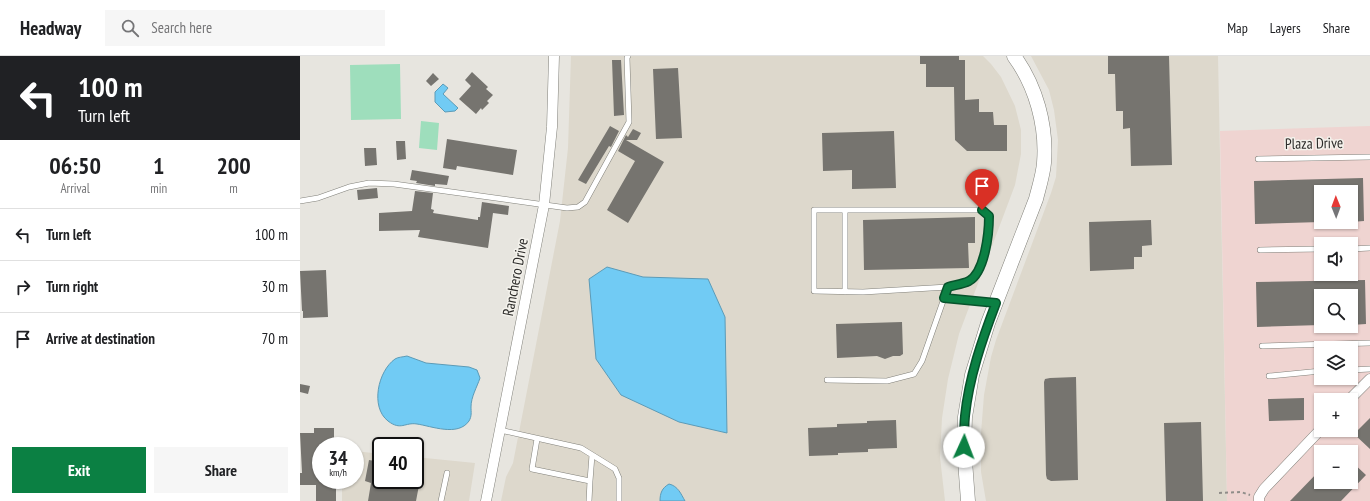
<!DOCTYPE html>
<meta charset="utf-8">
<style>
body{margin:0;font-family:"PT Sans Narrow",sans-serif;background:#f6f6f6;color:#202124;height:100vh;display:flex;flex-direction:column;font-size:15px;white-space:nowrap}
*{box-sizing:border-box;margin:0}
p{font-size:13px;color:#757577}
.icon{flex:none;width:22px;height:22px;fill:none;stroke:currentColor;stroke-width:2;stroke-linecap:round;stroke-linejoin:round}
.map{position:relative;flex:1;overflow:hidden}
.drawer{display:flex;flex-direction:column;background:#fff;width:300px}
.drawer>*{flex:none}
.hud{background:#202124;color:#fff;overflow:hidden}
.needle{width:26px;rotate:359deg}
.controls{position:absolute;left:1014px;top:129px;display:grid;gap:8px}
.controls a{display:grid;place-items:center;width:44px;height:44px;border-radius:0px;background:#fff;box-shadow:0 1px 3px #0004;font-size:20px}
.speed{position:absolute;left:12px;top:381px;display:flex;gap:8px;font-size:20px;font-weight:700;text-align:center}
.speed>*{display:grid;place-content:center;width:52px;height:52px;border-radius:50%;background:#fff;box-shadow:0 1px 3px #0004;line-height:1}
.speed small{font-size:10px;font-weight:400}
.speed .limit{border:2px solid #111;border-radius:6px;background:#fff;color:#111}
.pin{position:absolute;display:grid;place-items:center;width:34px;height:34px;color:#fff;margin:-41px -17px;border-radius:50% 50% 50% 0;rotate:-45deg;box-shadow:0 0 4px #0007}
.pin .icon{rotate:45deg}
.me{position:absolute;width:44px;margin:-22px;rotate:2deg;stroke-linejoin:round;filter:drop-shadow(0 0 3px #0008)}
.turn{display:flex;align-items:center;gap:14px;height:84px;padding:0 12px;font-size:18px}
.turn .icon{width:52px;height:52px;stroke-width:2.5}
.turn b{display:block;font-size:28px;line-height:34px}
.eta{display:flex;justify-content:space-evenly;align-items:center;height:68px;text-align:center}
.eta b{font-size:24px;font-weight:800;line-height:28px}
.button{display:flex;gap:8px;margin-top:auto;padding:8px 12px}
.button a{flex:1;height:46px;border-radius:0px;background:#0b8043;color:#fff;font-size:16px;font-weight:800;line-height:46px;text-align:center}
.button a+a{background:#f6f6f6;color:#202124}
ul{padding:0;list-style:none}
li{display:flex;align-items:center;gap:12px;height:52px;padding:0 12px;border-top:1px solid #e0e0e0}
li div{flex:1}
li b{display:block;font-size:15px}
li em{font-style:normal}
header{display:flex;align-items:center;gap:24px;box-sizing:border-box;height:56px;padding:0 20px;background:#fff;border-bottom:1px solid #e0e0e0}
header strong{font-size:19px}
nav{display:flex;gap:22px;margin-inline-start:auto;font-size:14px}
.search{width:280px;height:36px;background:#f6f6f6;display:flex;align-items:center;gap:10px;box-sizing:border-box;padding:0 14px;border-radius:0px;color:#757577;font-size:15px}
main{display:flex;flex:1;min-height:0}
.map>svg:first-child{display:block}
.built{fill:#ddd8cc}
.industrial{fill:#efd4d1;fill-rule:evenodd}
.green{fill:#9edebc}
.water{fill:#71cbf4;stroke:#5c9bb7}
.building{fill:#76746f}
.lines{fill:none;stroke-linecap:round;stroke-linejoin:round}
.lane-casing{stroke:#81807a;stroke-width:6}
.street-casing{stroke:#81807a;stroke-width:11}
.secondary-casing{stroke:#81807a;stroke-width:15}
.path{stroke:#8f8d89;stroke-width:2;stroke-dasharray:3 3;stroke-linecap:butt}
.lane{stroke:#fff;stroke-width:5}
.street{stroke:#fff;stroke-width:10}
.secondary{stroke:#fff;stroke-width:14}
.route-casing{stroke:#07532c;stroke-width:10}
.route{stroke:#0b8043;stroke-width:7}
.labels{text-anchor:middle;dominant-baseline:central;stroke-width:3;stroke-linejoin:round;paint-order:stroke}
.street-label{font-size:15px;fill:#2c2b29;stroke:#f4f2ec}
</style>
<header>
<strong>Headway</strong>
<div class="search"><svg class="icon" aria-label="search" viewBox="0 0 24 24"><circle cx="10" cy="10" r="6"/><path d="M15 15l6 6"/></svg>Search here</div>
<nav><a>Map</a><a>Layers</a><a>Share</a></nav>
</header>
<main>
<section class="drawer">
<div class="hud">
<div class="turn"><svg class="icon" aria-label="left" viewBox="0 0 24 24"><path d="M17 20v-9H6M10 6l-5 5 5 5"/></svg><div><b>100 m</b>Turn left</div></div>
</div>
<div class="eta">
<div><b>06:50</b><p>Arrival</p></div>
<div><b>1</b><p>min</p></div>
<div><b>200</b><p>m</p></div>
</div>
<ul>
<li><svg class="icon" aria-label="left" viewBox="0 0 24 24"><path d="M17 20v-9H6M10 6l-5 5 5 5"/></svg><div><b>Turn left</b></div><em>100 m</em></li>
<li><svg class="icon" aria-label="right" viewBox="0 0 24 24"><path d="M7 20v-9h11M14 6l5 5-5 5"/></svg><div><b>Turn right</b></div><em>30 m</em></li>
<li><svg class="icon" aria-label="arrive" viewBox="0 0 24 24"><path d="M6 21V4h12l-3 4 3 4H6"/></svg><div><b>Arrive at destination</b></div><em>70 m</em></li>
</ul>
<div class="button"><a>Exit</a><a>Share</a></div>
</section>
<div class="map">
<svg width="1070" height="445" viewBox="0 0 1070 445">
<rect width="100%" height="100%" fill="#e7e5df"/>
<path class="built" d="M 271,0 L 683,0 L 691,8 L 701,21 L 715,50 L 721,74 L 721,98 L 715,129 L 659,278 L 648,323 L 642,362 L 640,401 L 645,445 L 201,445 L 206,421 L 213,407 L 260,165 L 268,92 Z
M 731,0 L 918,0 L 927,445 L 686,445 L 681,416 L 681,377 L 684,339 L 691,301 L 696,284 L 751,137 L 756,121 L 758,84 L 754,54 L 749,34 Z
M 55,395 L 81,398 L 81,424 L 115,424 L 115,401 L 175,407 L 169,445 L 42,445 L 42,424 L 55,424 Z"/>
<path class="industrial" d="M 1070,70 L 1070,445 L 927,445 L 920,75 ZM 1021,136 L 1051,136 L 1051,166 L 1021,166 ZM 1021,188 L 1051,188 L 1051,218 L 1021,218 ZM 1021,240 L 1051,240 L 1051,270 L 1021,270 ZM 1021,292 L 1051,292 L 1051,322 L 1021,322 ZM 1021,344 L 1051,344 L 1051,374 L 1021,374 ZM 1021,396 L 1051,396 L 1051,426 L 1021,426 Z"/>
<path class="green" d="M 100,8 L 101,63 L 51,64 L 50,9 Z
M 121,65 L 139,67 L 137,94 L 119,92 Z"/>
<path class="water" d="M 143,28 L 148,32 L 143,38 L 158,52 L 155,55 L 145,56 L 135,46 L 135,36 Z
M 307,211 L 343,221 L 408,223 L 425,261 L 427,377 L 379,366 L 321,339 L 296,303 L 289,223 Z
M 107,300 L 126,307 L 169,311 L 177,314 L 180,322 C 177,331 171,341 171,351 C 171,356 172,360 169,365 C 158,381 131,370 117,368 C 105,366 101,375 88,365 C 70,351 78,315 95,303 C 98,301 103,301 107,300 Z
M 369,428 C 378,430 381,438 385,445 L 360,445 C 360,437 362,432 369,428 Z"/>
<path class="building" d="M 620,0 L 659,0 L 659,4 L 665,4 L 665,44 L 679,43 L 679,56 L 693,56 L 694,69 L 707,69 L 707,95 L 667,95 L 655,84 L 654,31 L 626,31 L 626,8 L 620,8 Z
M 808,0 L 869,0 L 872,109 L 831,110 L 830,72 L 823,73 L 823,55 L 816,55 L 815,18 L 808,18 Z
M 312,4 L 321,4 L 324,59 L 314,60 Z
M 378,12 L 382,82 L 356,83 L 353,13 Z
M 172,16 L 188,31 L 186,33 L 193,39 L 187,45 L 189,47 L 182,54 L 181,52 L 176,58 L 159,43 L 171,30 L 165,24 Z
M 133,17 L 139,23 L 131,30 L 126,25 Z
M 310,70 L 319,75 L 311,91 L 309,90 L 286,128 L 278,124 Z
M 333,73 L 341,77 L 337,84 L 326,84 L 364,106 L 328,167 L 307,154 L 335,105 L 318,95 L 326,79 L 328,81 Z
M 594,75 L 596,132 L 552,133 L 552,114 L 523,115 L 522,77 Z
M 147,83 L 217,94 L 213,119 L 157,110 L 156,114 L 143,112 Z
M 96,85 L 105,85 L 106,103 L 97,104 Z
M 64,92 L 76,92 L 77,109 L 65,110 Z
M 112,114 L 149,120 L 147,129 L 135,128 L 135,130 L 116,127 L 117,125 L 110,124 Z
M 1063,122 L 1064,165 L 1051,166 L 1051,136 L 1021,136 L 1021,166 L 955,168 L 954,125 Z
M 77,132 L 78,142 L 58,144 L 57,134 Z
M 115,135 L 133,137 L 131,153 L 134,154 L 133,157 L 178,164 L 178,161 L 180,161 L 182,146 L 209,150 L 208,159 L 193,157 L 188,192 L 118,181 L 120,174 L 79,175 L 79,157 L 112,155 Z
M 675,161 L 675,187 L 668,187 L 669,212 L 564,214 L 563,164 Z
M 851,164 L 852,189 L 842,190 L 842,201 L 834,201 L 834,213 L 790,215 L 789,166 Z
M 26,214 L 28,261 L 3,262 L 3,255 L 2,255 L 0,215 Z
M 1065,224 L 1066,268 L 1051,269 L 1051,240 L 1021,240 L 1021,269 L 957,271 L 956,226 Z
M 602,266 L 603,298 L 600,300 L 593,300 L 585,303 L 577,300 L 537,302 L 536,268 Z
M 776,321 L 778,424 L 751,425 L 747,423 L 746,419 L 744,326 L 745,323 L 750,322 Z
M 0,328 L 10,330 L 8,338 L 0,336 Z
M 1004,342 L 1004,364 L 969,365 L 968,343 Z
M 1070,362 L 1070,393 L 1054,378 Z
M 596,364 L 597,392 L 568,393 L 568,396 L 538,397 L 538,399 L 509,400 L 508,372 L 537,371 L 537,368 L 567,367 L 567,365 Z
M 901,366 L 903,445 L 866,445 L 864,367 Z
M 14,372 L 34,372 L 34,389 L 21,390 L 21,424 L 36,424 L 36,445 L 16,445 L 16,429 L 0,429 L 0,417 L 2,417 L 0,377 L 14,377 Z
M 69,404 L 81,406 L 81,424 L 120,424 L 116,445 L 68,445 L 71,427 L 65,425 Z
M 1051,405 L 1066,419 L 1041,445 L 990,445 L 1021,413 L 1021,426 L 1051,426 Z"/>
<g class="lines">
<g class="lane-casing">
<path id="lane" d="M 958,103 L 1070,101
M 0,145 L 18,142 L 49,131 L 69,127 L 94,128 L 267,152 L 278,151 L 285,146 L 329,66 L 327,2 L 328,0
M 514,154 L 682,154 L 689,160 L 689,169 L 684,201 L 679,214 L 670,224 L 648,231 L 563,236 L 514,235 Z
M 1051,193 L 1070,192
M 960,194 L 1021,193
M 545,236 L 545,155
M 644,242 L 696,247
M 962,290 L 1070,287
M 1051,314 L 1070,313
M 969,320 L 1021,315
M 527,324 L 587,325 L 614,318 L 622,305 L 648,231
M 200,374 L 281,392 L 315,413 L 319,422 L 319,445
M 237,383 L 232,413 L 290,425 L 292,399
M 141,445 L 147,417
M 289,445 L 290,425"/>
</g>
<g class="street-casing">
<path id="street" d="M 1049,344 L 1070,323
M 186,445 L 244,149 L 252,71 L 254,0
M 959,445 L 959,441 L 964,433 L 1021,373"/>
</g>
<g class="secondary-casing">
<path id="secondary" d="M 668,445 L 664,391 L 665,361 L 672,319 L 688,267 L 736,143 C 739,131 743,119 744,107 C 747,70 736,30 714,0"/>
</g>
<path class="path" d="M 919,437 L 941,436 L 950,439"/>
<use href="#lane" class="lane"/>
<use href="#street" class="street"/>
<use href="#secondary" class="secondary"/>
</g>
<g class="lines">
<g class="route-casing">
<path id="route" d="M 664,391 C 664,381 664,370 665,360 C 669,321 682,284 696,247 L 644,242 L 648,231 C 655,229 663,228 669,225 C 685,216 689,177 689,160 L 682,154"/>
</g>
<use href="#route" class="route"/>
</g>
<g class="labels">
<g class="street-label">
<text transform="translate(1014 87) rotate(-1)">Plaza Drive</text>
<text transform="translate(215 221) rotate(-79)">Ranchero Drive</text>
</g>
</g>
</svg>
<div class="controls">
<a><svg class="needle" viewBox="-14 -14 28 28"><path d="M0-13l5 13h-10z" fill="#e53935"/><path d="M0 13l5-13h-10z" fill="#757577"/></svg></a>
<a><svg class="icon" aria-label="sound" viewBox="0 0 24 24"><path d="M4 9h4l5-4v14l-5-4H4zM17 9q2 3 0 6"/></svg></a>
<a><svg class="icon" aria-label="search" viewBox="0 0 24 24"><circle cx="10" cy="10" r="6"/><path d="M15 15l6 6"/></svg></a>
<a><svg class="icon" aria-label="layers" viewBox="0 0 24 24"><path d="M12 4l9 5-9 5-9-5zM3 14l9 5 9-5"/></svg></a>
<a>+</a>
<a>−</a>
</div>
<div class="speed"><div>34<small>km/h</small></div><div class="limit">40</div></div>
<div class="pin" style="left:682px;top:154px;background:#d93025"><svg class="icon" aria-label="arrive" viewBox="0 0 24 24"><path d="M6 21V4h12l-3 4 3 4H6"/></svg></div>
<svg class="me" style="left:664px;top:391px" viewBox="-20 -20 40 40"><circle r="19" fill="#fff"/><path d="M0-13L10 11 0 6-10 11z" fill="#0b8043"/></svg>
</div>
</main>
